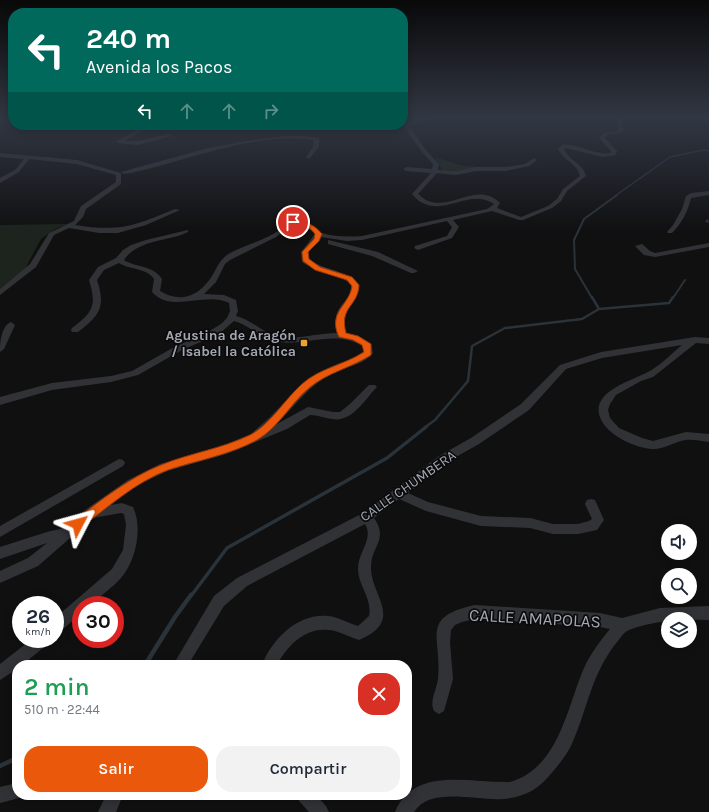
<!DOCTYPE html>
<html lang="es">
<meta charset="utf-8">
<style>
body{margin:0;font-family:Karla,sans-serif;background:#f2f2f3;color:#1f2937;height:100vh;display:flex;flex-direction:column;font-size:15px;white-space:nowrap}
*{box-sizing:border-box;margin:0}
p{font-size:13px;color:#747a83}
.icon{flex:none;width:22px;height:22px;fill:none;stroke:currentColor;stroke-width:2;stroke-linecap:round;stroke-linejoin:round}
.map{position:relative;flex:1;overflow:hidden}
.side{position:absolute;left:12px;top:660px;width:400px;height:140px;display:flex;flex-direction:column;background:#fff;border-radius:16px;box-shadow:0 2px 10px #0003}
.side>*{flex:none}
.top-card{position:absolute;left:8px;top:8px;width:400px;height:122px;border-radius:16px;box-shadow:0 2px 10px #0003;background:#00695c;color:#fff;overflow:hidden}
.fabs{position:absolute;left:661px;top:524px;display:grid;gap:8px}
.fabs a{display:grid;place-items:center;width:36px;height:36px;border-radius:50%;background:#fff;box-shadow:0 2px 10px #0003;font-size:20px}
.speed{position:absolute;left:12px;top:596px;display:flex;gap:8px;font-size:20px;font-weight:700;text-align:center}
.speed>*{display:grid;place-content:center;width:52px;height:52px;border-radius:50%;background:#fff;box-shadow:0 2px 10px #0003;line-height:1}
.speed small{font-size:10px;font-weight:400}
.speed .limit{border:6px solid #d22;background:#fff;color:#111}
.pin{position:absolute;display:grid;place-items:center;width:34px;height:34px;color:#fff;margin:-17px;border:2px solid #fff;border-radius:50%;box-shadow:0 1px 4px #0007}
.me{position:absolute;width:44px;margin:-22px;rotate:51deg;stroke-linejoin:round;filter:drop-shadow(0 0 3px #0008)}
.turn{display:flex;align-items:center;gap:14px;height:84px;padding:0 12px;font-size:18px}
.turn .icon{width:52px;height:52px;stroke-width:2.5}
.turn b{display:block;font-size:28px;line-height:34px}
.lanes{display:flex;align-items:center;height:38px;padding:0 12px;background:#0003;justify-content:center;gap:20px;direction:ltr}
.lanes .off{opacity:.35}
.round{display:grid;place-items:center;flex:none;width:42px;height:42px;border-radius:16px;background:#f2f2f3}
.overview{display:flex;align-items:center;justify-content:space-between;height:68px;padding:0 12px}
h1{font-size:24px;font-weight:600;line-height:30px;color:#1e9e55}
.action{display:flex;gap:8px;margin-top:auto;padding:8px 12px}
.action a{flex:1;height:46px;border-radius:16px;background:#ea580c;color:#fff;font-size:16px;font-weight:600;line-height:46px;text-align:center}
.action a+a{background:#f2f2f3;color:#1f2937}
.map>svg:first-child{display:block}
.green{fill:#1d241d}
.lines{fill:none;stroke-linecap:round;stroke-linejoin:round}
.stream-far4{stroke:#2a3339;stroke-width:1.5}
.stream-far3{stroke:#2a3339;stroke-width:2}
.stream-far2{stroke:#2a3339;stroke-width:2.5}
.stream-far1{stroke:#2a3339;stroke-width:3.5}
.stream{stroke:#2a3339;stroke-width:4.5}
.minor{fill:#313236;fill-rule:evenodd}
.route{fill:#ea580c;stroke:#983908}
.poi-dot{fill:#e9a430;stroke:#0b0b0c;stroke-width:1.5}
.labels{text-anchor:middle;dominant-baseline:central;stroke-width:3.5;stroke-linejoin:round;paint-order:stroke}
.poi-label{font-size:14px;font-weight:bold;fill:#a2a7b2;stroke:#0b0b0c;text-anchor:end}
.street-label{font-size:14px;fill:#a2a7b2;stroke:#0b0b0c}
.near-street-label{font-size:17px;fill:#a2a7b2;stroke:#0b0b0c}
</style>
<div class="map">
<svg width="709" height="812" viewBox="0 0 709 812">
<rect width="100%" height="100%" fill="#101011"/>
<path class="green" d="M 435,157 L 460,165 L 478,167 L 456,171 L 442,170 Z
M 68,224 L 55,229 L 41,239 L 25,269 L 0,289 L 0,225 Z"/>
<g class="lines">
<path class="stream-far4" d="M 615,196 L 670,157 L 704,150 L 709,151"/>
<path class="stream-far3" d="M 592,298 L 575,269 L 574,240 L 584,219 L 617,195
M 673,298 L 685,280"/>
<path class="stream-far2" d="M 592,297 L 599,309
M 424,428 L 435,420 L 468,381 L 472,346 L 505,328 L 582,319 L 599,309 L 669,303 L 673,297"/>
<path class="stream-far1" d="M 191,596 L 227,548 L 387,458 L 426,427"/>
<path class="stream" d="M 145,665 L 175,617 L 191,595
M 0,766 L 17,758"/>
<path class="minor" d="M 422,117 L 452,117 L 423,120 L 410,127 L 426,150 L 439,164 L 438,170 L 456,171 L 476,167 L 506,167 L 525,164 L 534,158 L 537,160 L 529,166 L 506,171 L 476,171 L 456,175 L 437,173 L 418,194 C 421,196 425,200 428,201 C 453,210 478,181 500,203 L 497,208 L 521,217 L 548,206 L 557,199 L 563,189 L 580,176 C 577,163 563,160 558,149 L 562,145 C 579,143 594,156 611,153 L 611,151 L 599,138 L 603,133 L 618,131 L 617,117 L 621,117 L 624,132 L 607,135 L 605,138 L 617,151 L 616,155 L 603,157 L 565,148 L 564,149 C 569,161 583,163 586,176 L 567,191 L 561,201 L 552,208 L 523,220 L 519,220 L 492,211 L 453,220 L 459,227 L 452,238 L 418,250 L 414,248 L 415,246 L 447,236 L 452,227 L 447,221 L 362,240 L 347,241 L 321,237 L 309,252 L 309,259 C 324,271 347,269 359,285 C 360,298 348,303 345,314 C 343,320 345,327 346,334 L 362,338 L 371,344 L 373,353 C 365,364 349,366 337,371 C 310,383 296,406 275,425 L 308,407 L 333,412 L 340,412 L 350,404 L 369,385 L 375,385 L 377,387 L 375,389 C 364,401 351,423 332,419 C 324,418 318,415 310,415 L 287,429 L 226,454 L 167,471 L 136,486 L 111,505 L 122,503 L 133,507 C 143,528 136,561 121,578 C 112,588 100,596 90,605 L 81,605 L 81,613 L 60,632 L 55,634 L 55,618 L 112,569 L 123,550 L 126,525 L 124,514 L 121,513 L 93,518 L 38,566 L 0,583 L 0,571 L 28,558 L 47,543 L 0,559 L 0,547 L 47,532 L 64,528 L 85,510 L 128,480 L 160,464 L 219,447 L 251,434 L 270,417 L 303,384 L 330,367 L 354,358 L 363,352 L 364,347 C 337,329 307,346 279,342 C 261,340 250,325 234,321 L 219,334 L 182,350 L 138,375 L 111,382 L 52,390 L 0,405 L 0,397 L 52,383 L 111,376 L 132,371 L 176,346 L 203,335 L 221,324 L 227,318 L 230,311 L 229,303 C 205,291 172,314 152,292 L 154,279 C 147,268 130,270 119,263 L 104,270 L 97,280 C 106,307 100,315 78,332 L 72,332 L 71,330 L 72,328 C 93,312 97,306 89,280 L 98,267 L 116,258 L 123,250 L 131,245 L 146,240 L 188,230 L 188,232 L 181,235 C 162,241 136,242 124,260 C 137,268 153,265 162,279 L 160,291 C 180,303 197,297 210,279 C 217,269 219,259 230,253 C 245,245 263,241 278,231 C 285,226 289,219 299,220 C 311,221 314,229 322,233 C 335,237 349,237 362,236 L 487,209 L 493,205 L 494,204 C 470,188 447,215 423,203 C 419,202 416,198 413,195 L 412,194 L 431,173 L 406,171 L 403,169 L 406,167 L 432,169 L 433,164 L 422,152 L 404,127 L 410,122 ZM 299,224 L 306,226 L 315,234 L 301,252 L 302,262 C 317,273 339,272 351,285 C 352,299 338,304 336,317 C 335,322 336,328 337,333 C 318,333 297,340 278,337 C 263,333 252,320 236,316 L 238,311 L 236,300 L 224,295 L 204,294 L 216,282 L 225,264 L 230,260 L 276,237 L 293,225 Z
M 141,125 L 147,125 L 141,132 L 125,141 L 138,141 L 169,134 L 172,136 L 138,145 L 117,143 L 117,141 L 137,130 Z
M 286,136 L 303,136 L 319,138 L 319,147 L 309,159 L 306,157 L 313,147 L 314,140 C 252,132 191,160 131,173 L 124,174 L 121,172 L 208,148 L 247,141 Z
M 0,153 L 77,160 L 121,173 L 121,184 L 86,209 L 83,217 L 75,225 C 120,232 134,226 175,209 L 180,210 L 146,225 L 118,233 L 99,233 L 69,228 L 54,235 L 36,267 L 0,295 L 0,289 L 30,264 L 49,233 L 74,221 L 81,206 L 116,182 L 116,175 L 77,164 L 29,159 L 19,172 L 0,183 L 0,178 L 15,170 L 24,159 L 0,157 Z
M 709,191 L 709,195 L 691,198 C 688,211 682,223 672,233 L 668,233 L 667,232 L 673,225 L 682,209 L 686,196 L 691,193 Z
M 708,219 L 709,223 L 706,222 L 705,221 Z
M 328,240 L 378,252 L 418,271 L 414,273 L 411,273 L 372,256 L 328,244 Z
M 709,243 L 709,247 L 655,257 L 644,255 L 635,246 L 642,244 L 650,251 L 655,253 Z
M 11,322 L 15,325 L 4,349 L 0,352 C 0,343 1,326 11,322 Z
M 695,337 L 709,338 L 709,344 L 696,343 L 653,377 L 641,381 L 616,395 L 610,404 L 608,410 L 610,418 L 619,428 L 642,438 L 653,441 L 686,432 L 709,434 L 709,442 C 701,441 692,439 685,440 C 674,442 662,450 652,449 C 637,448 615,438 606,427 C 581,396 625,383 646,373 C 659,367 671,354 682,345 L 602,358 L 566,369 L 529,410 L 479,444 L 447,462 L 408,493 L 428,502 L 481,516 L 530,518 L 553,524 L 578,524 L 589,521 L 592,519 L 585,504 L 587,500 L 591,499 L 595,500 L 604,520 L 597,530 L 578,534 L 553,534 L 530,528 L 481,526 L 426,511 L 399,499 L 374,518 C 389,540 371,546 371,567 C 370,595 406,620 359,640 C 349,637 339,631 329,630 C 305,627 287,646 277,665 L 262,665 C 272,639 298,613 328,616 C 338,617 348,623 358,626 L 369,616 C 373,599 357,584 358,568 C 358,552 374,539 365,524 L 247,586 L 224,606 L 188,665 L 173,665 L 214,596 L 237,578 L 363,513 L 439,456 L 471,438 L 521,404 L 560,365 L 601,352 Z
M 119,459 L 123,460 L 125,463 L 123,466 L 0,537 L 0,526 Z
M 475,605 L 600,613 L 622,618 L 660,608 L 709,606 L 709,620 L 668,619 L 668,621 C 658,622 636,626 627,631 C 623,633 620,639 617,642 C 590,676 588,709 571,746 C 565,757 557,767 549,776 C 539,788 527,795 511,798 C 483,804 432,784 414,812 L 395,812 C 414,766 469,783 510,782 C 559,768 567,707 584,668 C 591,653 600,641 610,629 L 600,627 L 475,619 L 462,622 L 455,625 L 451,630 L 450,643 L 453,679 L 444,711 L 439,714 L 434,711 C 429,701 437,689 438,678 C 442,637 419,617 475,605 Z
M 32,639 L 50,639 L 48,644 L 22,665 L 17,665 L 17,669 L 0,680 L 0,664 Z
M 17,783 L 17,795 L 24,795 L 23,797 L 0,803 L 0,787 Z
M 106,795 L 123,795 L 116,812 L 98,812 Z
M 297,795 L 316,795 L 326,806 L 329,812 L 309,812 L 299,801 Z"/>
</g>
<linearGradient id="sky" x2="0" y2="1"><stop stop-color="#090909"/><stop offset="0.51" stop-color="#313743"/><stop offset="1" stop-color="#313743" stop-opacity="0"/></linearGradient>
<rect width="709" height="231" fill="url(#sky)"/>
<path class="route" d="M 293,220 C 306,222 314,224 322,234 L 319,241 L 308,252 L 309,259 L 320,267 L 352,277 L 359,285 C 358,307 339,306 346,333 L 358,336 L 371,344 L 371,355 C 351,368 328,372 309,388 C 291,403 278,428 257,440 C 230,455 198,460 168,470 C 136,482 109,506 82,527 L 74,527 L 72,524 L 74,520 C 102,500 128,478 161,465 C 190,453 221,449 250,435 C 270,425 285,399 302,384 C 320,368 344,365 364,352 L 362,345 L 353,340 L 339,337 C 327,312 350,305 352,286 L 347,280 L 315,270 L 303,261 L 302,252 L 314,239 L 315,234 C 309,225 301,226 291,224 L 291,221 Z"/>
<rect class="poi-dot" x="300" y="339" width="8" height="8" rx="2"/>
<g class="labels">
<g class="poi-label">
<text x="296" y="335">Agustina de Aragón<tspan x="296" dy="16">/ Isabel la Católica</tspan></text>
</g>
<g class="street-label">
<text transform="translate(408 486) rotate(-35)">CALLE CHUMBERA</text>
</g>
<g class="near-street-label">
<text transform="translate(535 618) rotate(3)">CALLE AMAPOLAS</text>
</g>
</g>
</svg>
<div class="fabs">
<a><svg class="icon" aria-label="sound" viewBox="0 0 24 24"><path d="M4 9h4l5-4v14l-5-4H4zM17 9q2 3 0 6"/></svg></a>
<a><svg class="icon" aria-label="search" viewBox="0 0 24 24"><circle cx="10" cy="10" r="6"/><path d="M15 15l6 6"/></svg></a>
<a><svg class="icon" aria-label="layers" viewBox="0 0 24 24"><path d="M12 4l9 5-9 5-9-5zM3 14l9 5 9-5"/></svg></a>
</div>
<div class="speed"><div>26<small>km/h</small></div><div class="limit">30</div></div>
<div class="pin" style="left:293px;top:222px;background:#d93025"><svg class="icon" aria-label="arrive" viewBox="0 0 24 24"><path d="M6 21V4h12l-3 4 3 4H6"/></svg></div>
<svg class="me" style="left:78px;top:524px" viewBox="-20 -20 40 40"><path d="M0-17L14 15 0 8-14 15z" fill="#ea580c" stroke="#fff" stroke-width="4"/></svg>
<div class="top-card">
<div class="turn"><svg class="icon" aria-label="left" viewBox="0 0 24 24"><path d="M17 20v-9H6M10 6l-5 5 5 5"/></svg><div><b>240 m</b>Avenida los Pacos</div></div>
<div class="lanes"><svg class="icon" aria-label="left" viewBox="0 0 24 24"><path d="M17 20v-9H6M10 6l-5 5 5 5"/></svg><svg class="icon off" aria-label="ahead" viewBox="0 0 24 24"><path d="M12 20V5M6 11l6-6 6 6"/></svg><svg class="icon off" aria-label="ahead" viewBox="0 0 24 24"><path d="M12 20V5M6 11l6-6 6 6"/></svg><svg class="icon off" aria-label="right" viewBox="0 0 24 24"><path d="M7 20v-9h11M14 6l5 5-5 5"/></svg></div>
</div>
<section class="side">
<div class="overview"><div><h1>2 min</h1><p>510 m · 22:44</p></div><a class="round" style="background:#d93025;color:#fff"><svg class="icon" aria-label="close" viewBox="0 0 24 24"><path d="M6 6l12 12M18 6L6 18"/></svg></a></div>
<div class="action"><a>Salir</a><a>Compartir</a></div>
</section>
</div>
